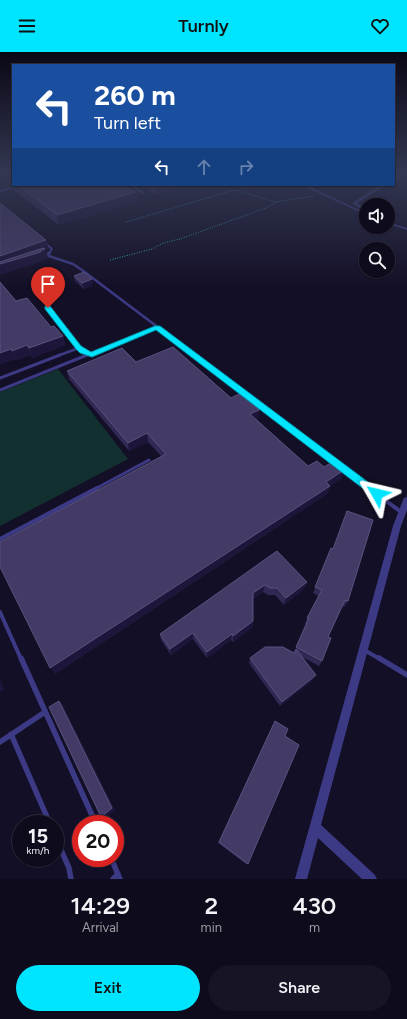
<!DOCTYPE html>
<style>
body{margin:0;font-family:Figtree,sans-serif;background:#171425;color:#f1f3f6;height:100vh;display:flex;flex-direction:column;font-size:15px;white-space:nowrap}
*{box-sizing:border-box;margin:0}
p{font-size:13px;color:#9b9ba3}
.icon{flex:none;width:22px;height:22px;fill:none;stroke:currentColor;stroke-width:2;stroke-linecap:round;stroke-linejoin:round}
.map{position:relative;height:827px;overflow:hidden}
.details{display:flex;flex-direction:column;background:#0e0b1c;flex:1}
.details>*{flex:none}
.banner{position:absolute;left:12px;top:12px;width:383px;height:122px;border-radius:0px;box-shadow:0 1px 3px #0004,0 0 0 1px #2e2b3b;background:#1a4fa0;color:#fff;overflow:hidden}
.tools{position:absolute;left:359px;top:146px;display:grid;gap:8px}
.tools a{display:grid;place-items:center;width:36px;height:36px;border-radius:50%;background:#0e0b1c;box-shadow:0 1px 3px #0004,0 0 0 1px #2e2b3b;font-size:20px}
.speed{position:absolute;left:12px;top:763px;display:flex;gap:8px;font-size:20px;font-weight:700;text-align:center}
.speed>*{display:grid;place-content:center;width:52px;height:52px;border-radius:50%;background:#0e0b1c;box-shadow:0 1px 3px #0004,0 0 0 1px #2e2b3b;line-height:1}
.speed small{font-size:10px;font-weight:400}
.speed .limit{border:6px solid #d22;background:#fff;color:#111}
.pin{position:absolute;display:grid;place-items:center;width:34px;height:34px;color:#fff;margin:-41px -17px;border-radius:50% 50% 50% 0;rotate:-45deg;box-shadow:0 0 4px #0007}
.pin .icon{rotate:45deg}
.me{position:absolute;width:44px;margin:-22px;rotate:307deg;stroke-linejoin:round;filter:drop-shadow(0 0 3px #0008)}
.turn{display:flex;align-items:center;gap:14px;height:84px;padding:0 16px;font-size:18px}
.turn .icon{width:52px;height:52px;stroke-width:2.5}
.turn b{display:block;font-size:28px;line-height:34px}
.lanes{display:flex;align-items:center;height:38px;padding:0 16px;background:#0003;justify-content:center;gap:20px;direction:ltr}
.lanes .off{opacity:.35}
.eta{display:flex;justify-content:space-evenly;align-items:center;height:68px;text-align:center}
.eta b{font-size:24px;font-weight:600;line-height:28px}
.button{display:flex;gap:8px;margin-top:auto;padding:8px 16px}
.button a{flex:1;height:46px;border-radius:24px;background:#00e5ff;color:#111;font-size:16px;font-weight:600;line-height:46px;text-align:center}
.button a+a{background:#171425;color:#f1f3f6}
header{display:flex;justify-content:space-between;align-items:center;height:52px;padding:0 16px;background:#00e5ff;color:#111;font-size:18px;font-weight:600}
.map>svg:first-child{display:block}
.green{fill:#12302f}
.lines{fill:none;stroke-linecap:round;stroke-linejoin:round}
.path{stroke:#2fb8b0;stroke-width:1;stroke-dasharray:1 1.5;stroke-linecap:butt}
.lane-far4{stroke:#3d3a85;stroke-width:2}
.lane-far3{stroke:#3d3a85;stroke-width:2.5}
.lane-far2{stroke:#3d3a85;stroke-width:3}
.lane-far1{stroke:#3d3a85;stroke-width:4}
.lane{stroke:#3d3a85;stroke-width:5.5}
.street{fill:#3d3a85;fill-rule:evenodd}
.wall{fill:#312854}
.shaded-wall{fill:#1d163a}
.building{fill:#433a66;stroke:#5a527e}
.route{fill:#00e5ff;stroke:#0095a6}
</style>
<header><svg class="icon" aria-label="menu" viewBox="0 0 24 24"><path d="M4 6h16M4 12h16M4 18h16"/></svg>Turnly<svg class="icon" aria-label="heart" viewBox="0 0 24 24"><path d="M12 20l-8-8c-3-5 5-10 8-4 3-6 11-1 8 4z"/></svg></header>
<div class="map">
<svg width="407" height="827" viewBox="0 0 407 827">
<rect width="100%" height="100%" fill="#130f26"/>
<path class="green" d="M 58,317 L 128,407 L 0,474 L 0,340 Z"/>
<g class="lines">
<path class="path" d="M 126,170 L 234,138 L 276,150
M 110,208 L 152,197 L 163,191 L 180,187 L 266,156 L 276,150 L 313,144"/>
<path class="lane-far4" d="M 130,133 L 143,141
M 0,139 L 24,133
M 45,191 L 52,197 L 48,202"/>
<path class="lane-far3" d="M 45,203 L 50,201
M 46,203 L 73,212 L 82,218 L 196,304
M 48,256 L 79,296 L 87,301 L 96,302 L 157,275
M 57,304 L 79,296
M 85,304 L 91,302"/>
<path class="lane-far2" d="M 195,303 L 370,437
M 0,326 L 60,303
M 0,338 L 87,303
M 95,437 L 149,408"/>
<path class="lane-far1" d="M 369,436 L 401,460
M 0,487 L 97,436
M 0,560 L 21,607
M 364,598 L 380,607"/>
<path class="lane" d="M 21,606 L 96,772
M 379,606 L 407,623
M 11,682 L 50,772
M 0,690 L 45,660
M 55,784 L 69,816 L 71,827
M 111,806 L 120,827
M 113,827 L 118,822"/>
<path class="street" d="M 400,122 L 404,122 L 394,128 L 394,126 Z
M 301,133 L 306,133 L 366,161 L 366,163 Z
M 381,133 L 386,133 L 357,151 L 363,155 L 363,157 L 361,157 L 352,151 Z
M 388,170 L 407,176 L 407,178 L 388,172 Z
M 407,445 L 407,458 L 401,474 L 321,773 L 375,823 L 377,827 L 362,827 L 318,786 L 307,827 L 295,827 L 393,474 L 403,448 L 404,446 Z"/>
</g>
<path class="wall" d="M 13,128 L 13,133 L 123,133 L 136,140 L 137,150 L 59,173 L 14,138 L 12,129 Z
M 141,133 L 186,133 L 156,142 Z
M 74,224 L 93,233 L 84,237 L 75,229 Z
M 0,230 L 16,249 L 63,284 L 65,293 L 32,306 L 31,303 L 16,308 L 15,307 L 0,312 Z
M 136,310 L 259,358 L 258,366 L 255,368 L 308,414 L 324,415 L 344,418 L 341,427 L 330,434 L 327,442 L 55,622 L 162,405 L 148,390 L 129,399 L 69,327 L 67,319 Z
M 331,496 L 348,549 L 344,555 L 342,554 L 328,585 L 322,609 L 319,614 L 302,605 L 313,628 L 280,654 L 249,611 L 250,606 L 294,601 L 306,573 L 305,572 L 307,566 L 318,544 L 313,541 Z
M 277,499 L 307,530 L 304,537 L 284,553 L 275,543 L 268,543 L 263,540 L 253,547 L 253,569 L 252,576 L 233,590 L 231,588 L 207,606 L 193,587 L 171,603 L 161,588 L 160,582 Z
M 275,669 L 285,684 L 248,812 L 246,812 L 218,791 Z"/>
<path class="shaded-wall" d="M 155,133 L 186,133 L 156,142 Z
M 136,140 L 137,150 L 59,173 L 57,163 Z
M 46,188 L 49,197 L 46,198 L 48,206 L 43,208 L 44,209 L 0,223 L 0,204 Z
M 92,227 L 93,233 L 84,237 L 82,231 Z
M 63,284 L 65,293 L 32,306 L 29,296 Z
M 27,293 L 31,303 L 16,308 L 12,299 Z
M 11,297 L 15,307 L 0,312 L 0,301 Z
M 259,358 L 258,366 L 249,371 L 250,362 Z
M 147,381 L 148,390 L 129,399 L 128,391 Z
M 344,418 L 341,427 L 330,434 L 327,442 L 55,622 L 50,616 L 326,430 Z
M 307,530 L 304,537 L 284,553 L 286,546 Z
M 265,533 L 263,540 L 251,548 L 253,541 Z
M 253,569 L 252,576 L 233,590 L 233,584 Z
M 193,581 L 193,587 L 171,603 L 170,597 Z
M 232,582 L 231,588 L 207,606 L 207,600 Z
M 316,623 L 313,628 L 280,654 L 282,650 Z
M 0,627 L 4,637 L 0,640 Z
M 59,649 L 63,653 L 115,758 L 104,767 L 101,765 Z"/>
<path class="building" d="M 18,133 L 123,133 L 136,140 L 57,163 Z
M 0,151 L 46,188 L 0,204 Z
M 43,196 L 45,197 L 40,199 L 41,200 L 0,212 L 0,210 Z
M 84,220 L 92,227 L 82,231 L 74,224 Z
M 0,230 L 16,249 L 27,246 L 51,275 L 54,274 L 63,284 L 29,296 L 27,293 L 12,299 L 11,297 L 0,301 Z
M 173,295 L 231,346 L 241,341 L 259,358 L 250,362 L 308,414 L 317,409 L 324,415 L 334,409 L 344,418 L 326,430 L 330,434 L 50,616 L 0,515 L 0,490 L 166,402 L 147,381 L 128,391 L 67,319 L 122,296 L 136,310 Z
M 347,459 L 373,468 L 348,549 L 345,548 L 328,585 L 331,586 L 322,609 L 296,595 L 309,566 L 307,566 L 322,538 L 315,535 L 331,496 L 333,497 Z
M 277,499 L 307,530 L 286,546 L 277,536 L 270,536 L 265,533 L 253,541 L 253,569 L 233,584 L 232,582 L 207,600 L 193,581 L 170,597 L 160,582 Z
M 265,595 L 283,595 L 294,601 L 296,597 L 316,623 L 282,650 L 250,606 Z
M 59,649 L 112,756 L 101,765 L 49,655 Z
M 275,669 L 288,677 L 285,684 L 299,693 L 248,812 L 219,790 Z"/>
<linearGradient id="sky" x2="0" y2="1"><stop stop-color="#0a0815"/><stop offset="0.51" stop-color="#333752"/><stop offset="1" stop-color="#333752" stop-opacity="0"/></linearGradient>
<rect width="407" height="237" fill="url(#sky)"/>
<path class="route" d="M 45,254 L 50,254 L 81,294 L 91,300 L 155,274 L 160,274 L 380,439 L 382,442 L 380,445 L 374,445 L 156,278 L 92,305 L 80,301 L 76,297 L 45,257 Z"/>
</svg>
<div class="tools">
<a><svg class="icon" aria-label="sound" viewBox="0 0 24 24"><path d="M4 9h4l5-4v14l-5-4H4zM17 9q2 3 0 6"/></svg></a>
<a><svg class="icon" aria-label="search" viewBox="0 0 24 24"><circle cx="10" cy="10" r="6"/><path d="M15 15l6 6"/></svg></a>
</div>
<div class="speed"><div>15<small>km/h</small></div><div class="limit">20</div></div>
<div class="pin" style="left:48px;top:256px;background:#d93025"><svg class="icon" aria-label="arrive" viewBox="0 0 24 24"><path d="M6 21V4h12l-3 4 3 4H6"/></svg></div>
<svg class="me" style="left:377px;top:442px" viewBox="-20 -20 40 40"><path d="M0-17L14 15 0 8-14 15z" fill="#00e5ff" stroke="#fff" stroke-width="4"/></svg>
<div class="banner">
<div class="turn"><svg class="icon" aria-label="left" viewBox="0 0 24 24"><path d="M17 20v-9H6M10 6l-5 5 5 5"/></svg><div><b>260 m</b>Turn left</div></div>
<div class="lanes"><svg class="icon" aria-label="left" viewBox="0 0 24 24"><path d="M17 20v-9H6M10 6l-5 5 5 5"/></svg><svg class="icon off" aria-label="ahead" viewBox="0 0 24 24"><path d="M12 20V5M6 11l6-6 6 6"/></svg><svg class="icon off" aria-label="right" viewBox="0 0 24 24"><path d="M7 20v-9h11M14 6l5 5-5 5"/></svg></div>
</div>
</div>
<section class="details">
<div class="eta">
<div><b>14:29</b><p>Arrival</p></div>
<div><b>2</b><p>min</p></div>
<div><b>430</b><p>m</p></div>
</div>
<div class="button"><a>Exit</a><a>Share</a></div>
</section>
